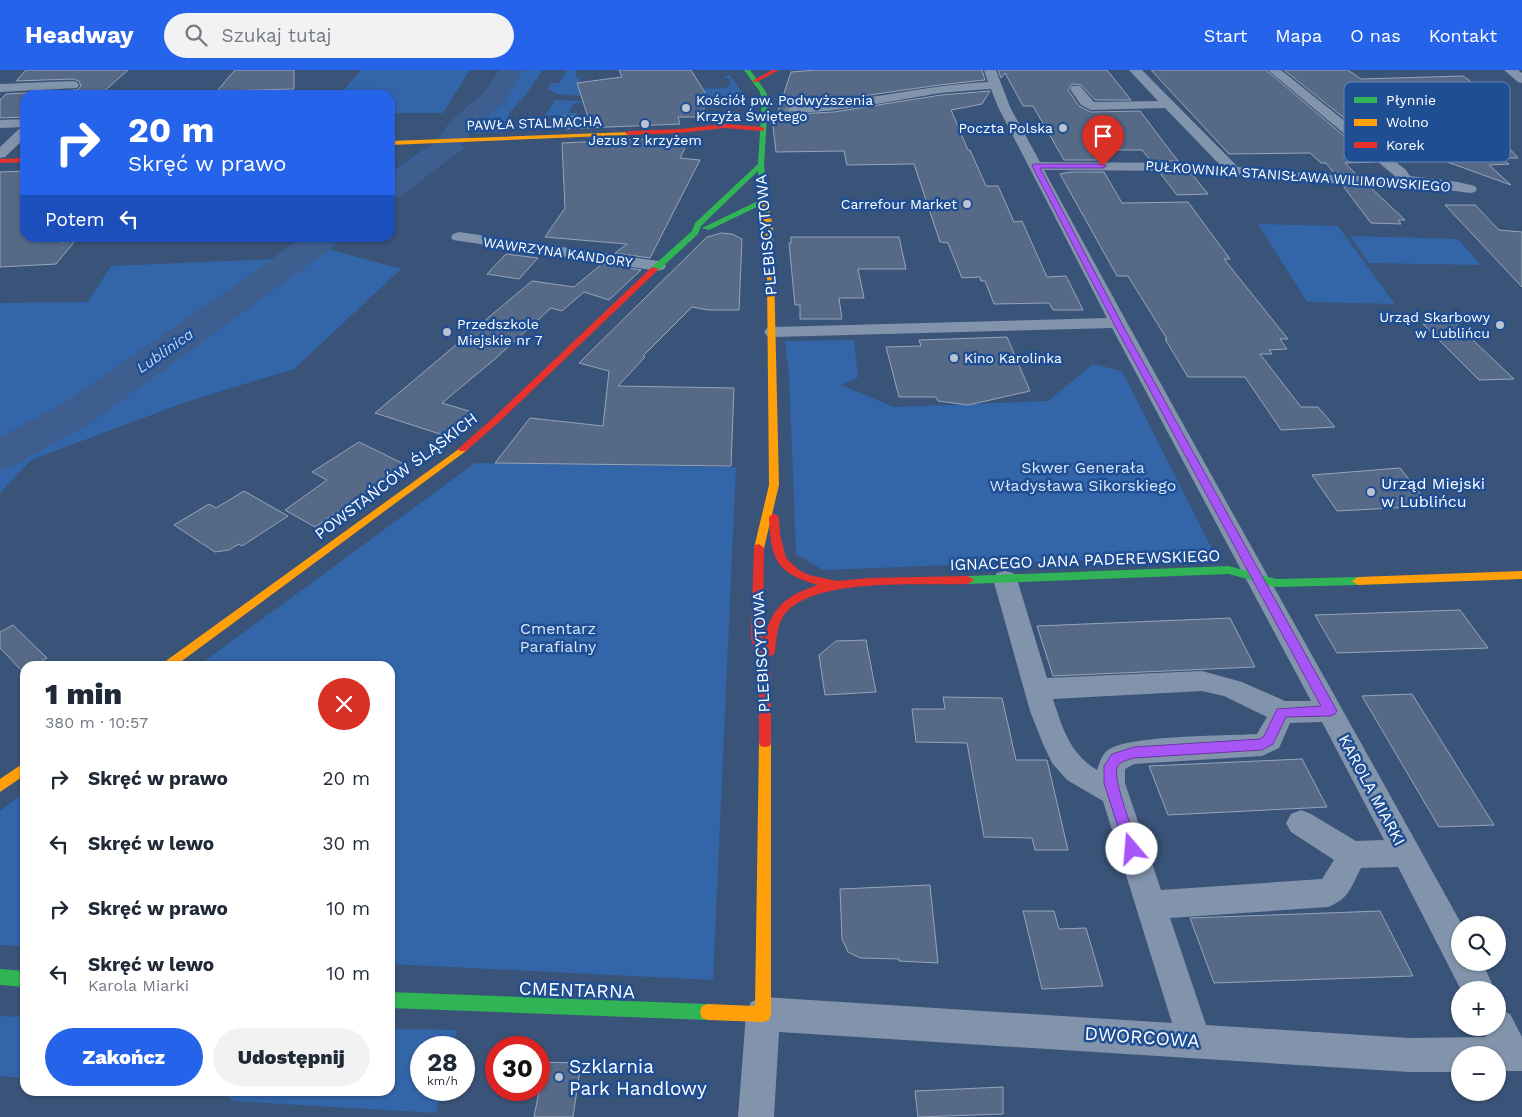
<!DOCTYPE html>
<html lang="pl">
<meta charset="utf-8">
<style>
body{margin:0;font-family:"Work Sans",sans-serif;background:#f2f2f3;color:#1f2937;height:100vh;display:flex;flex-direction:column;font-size:19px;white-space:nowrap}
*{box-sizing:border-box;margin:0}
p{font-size:16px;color:#747a83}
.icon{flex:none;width:28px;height:28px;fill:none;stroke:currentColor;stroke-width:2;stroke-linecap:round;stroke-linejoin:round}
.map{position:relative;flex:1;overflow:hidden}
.panel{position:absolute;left:20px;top:591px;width:375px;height:435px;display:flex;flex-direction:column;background:#fff;border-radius:15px;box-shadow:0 1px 4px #0004}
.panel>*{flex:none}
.guide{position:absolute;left:20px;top:20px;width:375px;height:152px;border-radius:15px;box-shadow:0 1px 4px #0004;background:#2563eb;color:#fff;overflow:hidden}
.fabs{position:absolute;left:1451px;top:846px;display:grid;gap:10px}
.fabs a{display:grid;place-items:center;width:55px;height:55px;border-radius:50%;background:#fff;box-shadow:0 1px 4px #0004;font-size:25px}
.speed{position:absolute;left:410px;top:966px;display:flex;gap:10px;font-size:25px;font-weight:700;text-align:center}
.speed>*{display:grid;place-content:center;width:65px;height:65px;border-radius:50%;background:#fff;box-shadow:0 1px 4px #0004;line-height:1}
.speed small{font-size:12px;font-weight:400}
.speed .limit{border:8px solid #d22;background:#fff;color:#111}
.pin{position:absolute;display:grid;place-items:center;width:42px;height:42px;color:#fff;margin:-51px -21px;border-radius:50% 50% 50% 0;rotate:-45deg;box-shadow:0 0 5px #0007}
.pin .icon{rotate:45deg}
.me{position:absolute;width:55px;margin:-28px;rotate:342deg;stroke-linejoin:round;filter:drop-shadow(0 0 4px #0008)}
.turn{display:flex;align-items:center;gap:18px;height:105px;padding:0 25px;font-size:22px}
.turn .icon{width:65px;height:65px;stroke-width:2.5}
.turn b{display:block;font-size:35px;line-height:42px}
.then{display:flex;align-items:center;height:48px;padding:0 25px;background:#0003;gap:10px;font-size:19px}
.round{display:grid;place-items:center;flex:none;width:52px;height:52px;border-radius:26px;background:#f2f2f3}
.head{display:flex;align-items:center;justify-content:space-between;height:85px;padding:0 25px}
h1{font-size:30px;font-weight:800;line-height:38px}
.primary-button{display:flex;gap:10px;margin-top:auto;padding:10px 25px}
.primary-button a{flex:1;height:58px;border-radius:30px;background:#2563eb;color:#fff;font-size:20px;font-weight:800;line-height:58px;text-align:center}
.primary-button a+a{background:#f2f2f3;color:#1f2937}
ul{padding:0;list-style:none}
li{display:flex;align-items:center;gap:15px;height:65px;padding:0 25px}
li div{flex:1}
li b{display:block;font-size:19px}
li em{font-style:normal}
header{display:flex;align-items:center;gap:30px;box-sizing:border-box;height:70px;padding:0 25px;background:#2563eb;color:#fff}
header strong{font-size:24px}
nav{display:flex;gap:28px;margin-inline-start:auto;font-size:18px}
.search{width:350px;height:45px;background:#f2f2f3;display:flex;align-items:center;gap:12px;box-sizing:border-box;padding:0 18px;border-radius:28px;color:#747a83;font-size:19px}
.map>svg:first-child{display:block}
.green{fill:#3365a9}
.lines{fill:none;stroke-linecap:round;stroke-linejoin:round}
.river{fill:#3e5e8f;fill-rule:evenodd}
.building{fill:#566a88;stroke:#96a5b9}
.street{fill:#8294ab;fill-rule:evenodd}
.fast{fill:#30b455;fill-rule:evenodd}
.slow{fill:#ff9f0a;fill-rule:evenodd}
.jam{fill:#e5322d;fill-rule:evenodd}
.route{fill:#a855f7;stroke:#6d37a1}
.poi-dot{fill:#bac3d0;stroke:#1f4e93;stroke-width:2}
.labels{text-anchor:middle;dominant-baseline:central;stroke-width:5;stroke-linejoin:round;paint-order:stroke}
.far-poi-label{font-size:14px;fill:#fff;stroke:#1f4e93;text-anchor:start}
.far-street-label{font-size:14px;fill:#fff;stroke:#1f4e93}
.far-water-label{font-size:15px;font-style:italic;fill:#bed5f5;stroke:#1f4e93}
.street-label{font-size:16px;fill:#fff;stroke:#1f4e93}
.park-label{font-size:16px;fill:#d7e6fa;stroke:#1f4e93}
.poi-label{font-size:16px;fill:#fff;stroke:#1f4e93;text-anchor:start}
.near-street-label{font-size:19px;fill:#fff;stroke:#1f4e93}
.near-poi-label{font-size:19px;fill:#fff;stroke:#1f4e93;text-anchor:start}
.key{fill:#1f4e93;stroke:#6283b3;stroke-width:1}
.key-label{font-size:14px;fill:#fff}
</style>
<header>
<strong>Headway</strong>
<div class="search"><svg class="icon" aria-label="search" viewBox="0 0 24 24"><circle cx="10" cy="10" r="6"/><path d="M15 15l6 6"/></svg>Szukaj tutaj</div>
<nav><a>Start</a><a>Mapa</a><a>O nas</a><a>Kontakt</a></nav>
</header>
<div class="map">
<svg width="1522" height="1047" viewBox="0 0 1522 1047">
<rect width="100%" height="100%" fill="#3a5378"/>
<path class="green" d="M 361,0 L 470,0 L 443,43 L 390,43 L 390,25 L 340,25 Z
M 516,0 L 543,0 L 524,27 L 509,43 L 503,62 L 464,63 L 502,26 Z
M 567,0 L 576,0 L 576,7 L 579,7 L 580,12 L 577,13 L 581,26 L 556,24 L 548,19 L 551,13 L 559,13 Z
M 730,5 L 741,21 L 741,27 L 669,24 L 669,20 L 728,18 L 731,10 L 724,7 Z
M 555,30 L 579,31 L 585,33 L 574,33 L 568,43 L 578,43 L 575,46 L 545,45 Z
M 465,77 L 390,132 L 390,104 L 426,78 Z
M 1258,154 L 1338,156 L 1395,234 L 1307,232 Z
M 1350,166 L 1458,169 L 1481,195 L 1369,193 Z
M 302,168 L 342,168 L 328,179 L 401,199 L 294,299 L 186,332 L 31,390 L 0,423 L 0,233 L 88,232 L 111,196 L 272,189 Z
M 854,270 L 858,307 L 841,315 L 894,337 L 1048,331 L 1093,294 L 1122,301 L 1215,485 L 823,500 L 796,484 L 789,304 L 785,271 Z
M 475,393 L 736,397 L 713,910 L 390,894 L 390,596 L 198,596 Z
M 25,722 L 25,876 L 0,875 L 0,741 Z
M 0,946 L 25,947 L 25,1008 L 0,1006 Z
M 390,959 L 457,960 L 453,977 L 421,978 L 421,1020 L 442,1020 L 436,1043 L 233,1031 L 223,1021 L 390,1021 Z"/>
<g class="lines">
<path class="river" d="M 499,0 L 523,0 L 504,32 L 469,64 L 456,84 L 401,126 L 390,129 L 390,106 L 436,72 L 449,53 L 485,21 Z
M 303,168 L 340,168 L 336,175 L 91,353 L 15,395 L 0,399 L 0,367 L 61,335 Z"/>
</g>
<path class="building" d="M 26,0 L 128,0 L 100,25 L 25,25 L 25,47 L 0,48 L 0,30 L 6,24 L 77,20 L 81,16 L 79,11 L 73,9 L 16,11 Z
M 235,0 L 294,0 L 294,19 L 217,21 Z
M 619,0 L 691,0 L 707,26 L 702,47 L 678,47 L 680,54 L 562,59 L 561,46 L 588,47 L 577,13 L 622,7 Z
M 816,0 L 982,0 L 985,10 L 939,15 L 842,29 L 793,33 L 785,40 L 796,44 L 834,42 L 941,25 L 990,21 L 982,34 L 951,40 L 968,80 L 970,80 L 986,116 L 998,116 L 1014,152 L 1022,151 L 1047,207 L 1066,206 L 1083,240 L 1053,240 L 1049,233 L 994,234 L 985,211 L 981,211 L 980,207 L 962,208 L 948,173 L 940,172 L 914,94 L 847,95 L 844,81 L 776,82 L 773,56 L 791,2 Z
M 998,0 L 1107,0 L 1131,30 L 1095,30 L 1081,15 L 1072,14 L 1068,20 L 1079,36 L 1091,42 L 1140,41 L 1178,91 L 1151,91 L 1142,80 L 1091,80 L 1097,90 L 1064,90 L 1033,36 L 1023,36 L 1005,3 L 1001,8 Z
M 1151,0 L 1266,0 L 1375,92 L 1345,93 L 1356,104 L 1334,103 L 1326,93 L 1321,93 L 1310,83 L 1229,84 Z
M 1284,0 L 1348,0 L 1361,9 L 1463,6 L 1509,39 L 1474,39 L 1518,88 L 1500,88 L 1509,94 L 1489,95 L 1511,115 L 1425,84 L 1431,90 L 1398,91 Z
M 685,67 L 687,73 L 680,88 L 700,90 L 650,188 L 615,183 L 627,174 L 545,167 L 565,138 L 562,73 Z
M 25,101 L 25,168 L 65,168 L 61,172 L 75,171 L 56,194 L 0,197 L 0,102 Z
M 1070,102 L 1104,102 L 1122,133 L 1188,132 L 1230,189 L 1224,189 L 1288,269 L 1280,269 L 1287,279 L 1269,280 L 1272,284 L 1260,284 L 1301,337 L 1318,337 L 1335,357 L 1281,360 L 1245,307 L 1188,307 L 1165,269 L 1167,269 L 1128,206 L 1117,206 L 1060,104 Z
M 1160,103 L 1191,103 L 1208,124 L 1177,125 Z
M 1343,116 L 1370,117 L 1405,150 L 1398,150 L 1401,154 L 1371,153 Z
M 1445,135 L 1475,135 L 1499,160 L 1522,162 L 1522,217 Z
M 721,163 L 732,164 L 742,169 L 739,240 L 708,240 L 692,237 L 643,286 L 645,287 L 618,316 L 734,318 L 731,396 L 495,393 L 530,348 L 603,356 L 609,301 L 579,293 L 707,167 Z
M 791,167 L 899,167 L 906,199 L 858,199 L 864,228 L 839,228 L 842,249 L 800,249 L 800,235 L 795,235 L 789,173 L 791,173 Z
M 506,184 L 538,188 L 519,209 L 487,204 Z
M 602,194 L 641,200 L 609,230 L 584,222 L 562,241 L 551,238 L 495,289 L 442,333 L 472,342 L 446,366 L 375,343 L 532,211 L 574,217 Z
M 1455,253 L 1514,309 L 1479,310 L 1423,254 Z
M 1007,267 L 1030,321 L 968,335 L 938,331 L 936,327 L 899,327 L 886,277 L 921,276 L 919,270 Z
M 359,372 L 406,395 L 315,457 L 285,440 L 327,410 L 312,402 Z
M 1400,398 L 1430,436 L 1337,441 L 1312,405 Z
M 244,421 L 288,446 L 242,476 L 239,474 L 229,480 L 215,482 L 174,455 L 209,434 L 216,438 Z
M 1460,540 L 1488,578 L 1337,583 L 1315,545 Z
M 1230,548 L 1255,597 L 1053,606 L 1037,556 Z
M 13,555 L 47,588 L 32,596 L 25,596 L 25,601 L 23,602 L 0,578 L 0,562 Z
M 866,570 L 876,622 L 825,625 L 819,585 L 836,571 Z
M 1412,624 L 1494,755 L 1439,757 L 1362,626 Z
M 943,627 L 1002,628 L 1016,690 L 1047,690 L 1068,780 L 1035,780 L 1032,768 L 984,767 L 967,673 L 916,672 L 912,639 L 945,639 Z
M 1302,689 L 1327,737 L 1168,745 L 1149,696 Z
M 930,815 L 938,893 L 899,891 L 899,889 L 860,888 L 848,882 L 842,869 L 840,819 Z
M 1023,841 L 1054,841 L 1059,859 L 1086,858 L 1103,916 L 1042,919 Z
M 1380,841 L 1413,906 L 1214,913 L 1190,848 Z
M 539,992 L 581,993 L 573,1047 L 534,1047 L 539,1022 Z
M 1003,1017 L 1003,1044 L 918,1047 L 915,1021 Z"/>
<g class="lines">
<path class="street" d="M 984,0 L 996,0 L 1010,37 L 1040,92 L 1190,93 L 1221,96 L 1165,38 L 1091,40 L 1081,35 L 1070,19 L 1072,16 L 1080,16 L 1094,32 L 1158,31 L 1129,0 L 1142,0 L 1238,97 L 1324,105 L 1396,107 L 1268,0 L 1281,0 L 1406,100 L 1410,106 L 1458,112 L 1475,116 L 1477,119 L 1475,122 L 1470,123 L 1404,114 L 1391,116 L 1324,113 L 1190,101 L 1044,100 C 1181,354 1323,603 1462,855 L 1460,855 L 1460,892 L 1482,892 L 1495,920 L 1461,920 L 1398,797 L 1361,798 C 1351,817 1349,829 1328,837 L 1170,848 L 1206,955 L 1409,968 L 1486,967 L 1482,958 L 1498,958 L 1498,939 L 1510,944 L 1522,967 L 1522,1001 L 1498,1001 L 1498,985 L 1460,985 L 1460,1002 L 1409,1002 L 779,962 L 774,1047 L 738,1047 L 746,944 L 751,932 L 763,927 L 1172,953 L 1103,731 L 1067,710 L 1052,693 L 1043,674 L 1030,641 L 993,509 L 997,503 L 1005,501 L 1013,503 L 1017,509 L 1047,608 L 1202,601 L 1242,612 L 1285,631 L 1311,631 L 1112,258 L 773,267 L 767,266 L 764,262 L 767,258 L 773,257 L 1107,248 L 998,37 L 991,19 C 974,20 958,21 941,23 C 919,26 797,51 787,39 L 793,35 C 859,33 923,15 988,12 ZM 1202,621 L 1224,626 L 1267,647 L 1257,664 C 1226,666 1129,665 1108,680 C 1102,684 1099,694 1097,700 C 1070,684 1062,657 1053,629 ZM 1322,652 L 1384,770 L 1356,771 L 1311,744 L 1301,740 L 1291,744 L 1286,753 L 1291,762 L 1334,790 L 1322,809 L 1161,820 L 1125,713 L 1125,699 L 1134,694 L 1262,686 L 1279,678 L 1290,653 Z
M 1504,0 L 1518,0 L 1522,3 L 1522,13 L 1518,12 Z
M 73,11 L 77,12 L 79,15 L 77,18 L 0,22 L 0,14 Z
M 25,49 L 25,57 L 0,58 L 0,50 Z
M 25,57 L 25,68 L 5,87 L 0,88 L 0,77 L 20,58 Z
M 459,162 L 658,191 L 664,193 L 666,196 L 664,199 L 658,201 L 453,170 L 451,167 L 453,164 Z"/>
<path class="fast" d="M 744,0 L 750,0 L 766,22 L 768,30 L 764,95 L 768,134 L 764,136 L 761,135 L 709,160 L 702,158 L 760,130 L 758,101 L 701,156 L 698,164 L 658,201 L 652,201 L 652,197 L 692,161 L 695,153 L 758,94 L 762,30 L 760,22 Z
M 1229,496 L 1276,509 L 1358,507 L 1364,511 L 1358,515 L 1276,517 L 1229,504 L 968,514 L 962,510 L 968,506 Z
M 0,899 L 25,901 L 25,917 L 0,915 Z
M 390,922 L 708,934 L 714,936 L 716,942 L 714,948 L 708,950 L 390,938 Z"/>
<path class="slow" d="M 630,62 L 631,63 L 628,65 L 390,75 L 390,71 Z
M 764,132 L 768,134 L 773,157 L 779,415 L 764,478 L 759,482 L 754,478 L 769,415 L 767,208 L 765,157 L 760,134 Z
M 463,376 L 466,377 L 468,379 L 466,381 L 175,596 L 161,596 L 163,593 Z
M 1522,501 L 1522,509 L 1358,515 L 1352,511 L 1358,507 Z
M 765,667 L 770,668 L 771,672 L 771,944 L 769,950 L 763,952 L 708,950 L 702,948 L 700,942 L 702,936 L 708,934 L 755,936 L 759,672 L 760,668 Z
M 25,692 L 25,705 L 0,722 L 0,709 Z"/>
<path class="jam" d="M 772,0 L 779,0 L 757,12 L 752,11 Z
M 725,54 L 762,57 L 765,59 L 762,61 L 725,58 L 680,63 L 628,65 L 625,63 L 628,61 L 680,59 Z
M 25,88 L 25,92 L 0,93 L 0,89 Z
M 652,197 L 659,199 L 498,353 L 466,381 L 460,381 L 458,379 L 460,377 L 492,349 Z
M 774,443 L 779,447 L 780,464 L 786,488 L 799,500 L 809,505 L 837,511 L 870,508 L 968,506 L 974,510 L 968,514 C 923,516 813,506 784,545 C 777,556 776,570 775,582 L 773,585 L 767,586 L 771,606 L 771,672 L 770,676 L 765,677 L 760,676 L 759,672 L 759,606 L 751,566 L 754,478 L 755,475 L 759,474 L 764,478 L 763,566 L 764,573 C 769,539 786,525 818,515 C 775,503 771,489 769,447 Z"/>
</g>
<path class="route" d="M 1033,94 L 1103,94 L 1106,96 L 1103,98 L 1040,98 L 1122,254 L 1337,641 L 1335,644 L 1330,646 L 1286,647 L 1273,674 L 1262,680 L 1134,688 C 1128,690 1119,691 1117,698 C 1113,711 1134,763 1139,779 L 1137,783 L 1132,785 L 1127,783 L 1125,779 L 1104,713 L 1104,696 L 1112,684 L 1134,677 L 1260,669 L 1264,666 L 1277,639 L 1321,636 L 1114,254 L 1032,96 Z"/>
<g class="poi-dot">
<circle cx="686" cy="38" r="5"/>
<circle cx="645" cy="54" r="5"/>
<circle cx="1063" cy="58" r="5"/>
<circle cx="967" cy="134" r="5"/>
<circle cx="1500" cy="255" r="5"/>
<circle cx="447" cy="262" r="5"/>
<circle cx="954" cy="288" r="5"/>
<circle cx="1371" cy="422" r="5"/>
<circle cx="559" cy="1007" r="5"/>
</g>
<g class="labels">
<g class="far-poi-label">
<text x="696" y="30">Kościół pw. Podwyższenia<tspan x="696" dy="16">Krzyża Świętego</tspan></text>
<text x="1053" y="58" text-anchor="end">Poczta Polska</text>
<text x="645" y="70" text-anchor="middle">Jezus z krzyżem</text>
<text x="957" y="134" text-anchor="end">Carrefour Market</text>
<text x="1490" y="247" text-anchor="end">Urząd Skarbowy<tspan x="1490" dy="16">w Lublińcu</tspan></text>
<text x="457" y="254">Przedszkole<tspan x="457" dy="16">Miejskie nr 7</tspan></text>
<text x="964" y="288">Kino Karolinka</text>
</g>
<g class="far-street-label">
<text transform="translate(534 53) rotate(-2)">PAWŁA STALMACHA</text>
<text transform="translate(1298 106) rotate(4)">PUŁKOWNIKA STANISŁAWA WILIMOWSKIEGO</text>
<text transform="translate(558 182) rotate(8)">WAWRZYNA KANDORY</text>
</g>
<g class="far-water-label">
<text transform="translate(165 281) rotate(-35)">Lublinica</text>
</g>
<g class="street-label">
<text transform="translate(766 165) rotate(-95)">PLEBISCYTOWA</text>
<text transform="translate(396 406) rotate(-37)">POWSTAŃCÓW ŚLĄSKICH</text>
<text transform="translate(1085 490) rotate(-2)">IGNACEGO JANA PADEREWSKIEGO</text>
<text transform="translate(761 582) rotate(-93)">PLEBISCYTOWA</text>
<text transform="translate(1372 720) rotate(62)">KAROLA MIARKI</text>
</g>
<g class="park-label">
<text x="1083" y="397">Skwer Generała<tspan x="1083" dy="18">Władysława Sikorskiego</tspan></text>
<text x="558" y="558">Cmentarz<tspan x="558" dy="18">Parafialny</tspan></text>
</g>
<g class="poi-label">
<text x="1381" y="413">Urząd Miejski<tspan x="1381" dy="18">w Lublińcu</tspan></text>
</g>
<g class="near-street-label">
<text transform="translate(577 920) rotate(2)">CMENTARNA</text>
<text transform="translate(1142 967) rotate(4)">DWORCOWA</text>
</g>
<g class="near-poi-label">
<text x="569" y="996">Szklarnia<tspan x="569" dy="22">Park Handlowy</tspan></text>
</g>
</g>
<rect x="1344" y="12" width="166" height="80" rx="8" class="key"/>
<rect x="1354" y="27" width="23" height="6" fill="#30b455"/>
<rect x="1354" y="49" width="23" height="7" fill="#ff9f0a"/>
<rect x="1354" y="72" width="23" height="6" fill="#e5322d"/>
<g class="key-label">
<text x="1386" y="35">Płynnie</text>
<text x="1386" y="57">Wolno</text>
<text x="1386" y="80">Korek</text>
</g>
</svg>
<div class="fabs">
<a><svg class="icon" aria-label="search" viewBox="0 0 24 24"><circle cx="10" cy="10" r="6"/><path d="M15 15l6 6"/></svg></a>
<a>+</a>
<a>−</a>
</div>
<div class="speed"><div>28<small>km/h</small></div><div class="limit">30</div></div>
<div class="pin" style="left:1103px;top:96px;background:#d93025"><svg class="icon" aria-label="arrive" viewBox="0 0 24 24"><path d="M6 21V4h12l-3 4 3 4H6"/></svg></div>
<svg class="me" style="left:1132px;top:779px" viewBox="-20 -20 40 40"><circle r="19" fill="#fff"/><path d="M0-13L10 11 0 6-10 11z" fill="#a855f7"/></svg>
<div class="guide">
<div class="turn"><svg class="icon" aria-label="right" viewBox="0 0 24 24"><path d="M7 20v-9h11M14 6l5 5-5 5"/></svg><div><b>20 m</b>Skręć w prawo</div></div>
<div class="then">Potem<svg class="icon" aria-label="left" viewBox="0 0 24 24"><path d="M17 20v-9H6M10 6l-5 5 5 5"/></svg></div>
</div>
<section class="panel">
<div class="head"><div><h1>1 min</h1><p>380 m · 10:57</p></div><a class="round" style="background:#d93025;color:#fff"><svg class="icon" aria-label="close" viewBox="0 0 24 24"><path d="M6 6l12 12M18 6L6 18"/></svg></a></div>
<ul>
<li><svg class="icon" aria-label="right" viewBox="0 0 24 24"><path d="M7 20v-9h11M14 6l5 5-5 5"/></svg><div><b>Skręć w prawo</b></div><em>20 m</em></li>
<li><svg class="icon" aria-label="left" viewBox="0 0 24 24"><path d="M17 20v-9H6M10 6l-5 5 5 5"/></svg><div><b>Skręć w lewo</b></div><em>30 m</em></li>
<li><svg class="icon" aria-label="right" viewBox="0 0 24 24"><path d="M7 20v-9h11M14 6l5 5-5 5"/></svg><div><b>Skręć w prawo</b></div><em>10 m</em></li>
<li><svg class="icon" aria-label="left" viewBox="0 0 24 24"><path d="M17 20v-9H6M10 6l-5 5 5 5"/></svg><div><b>Skręć w lewo</b><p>Karola Miarki</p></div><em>10 m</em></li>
</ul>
<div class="primary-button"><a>Zakończ</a><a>Udostępnij</a></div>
</section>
</div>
